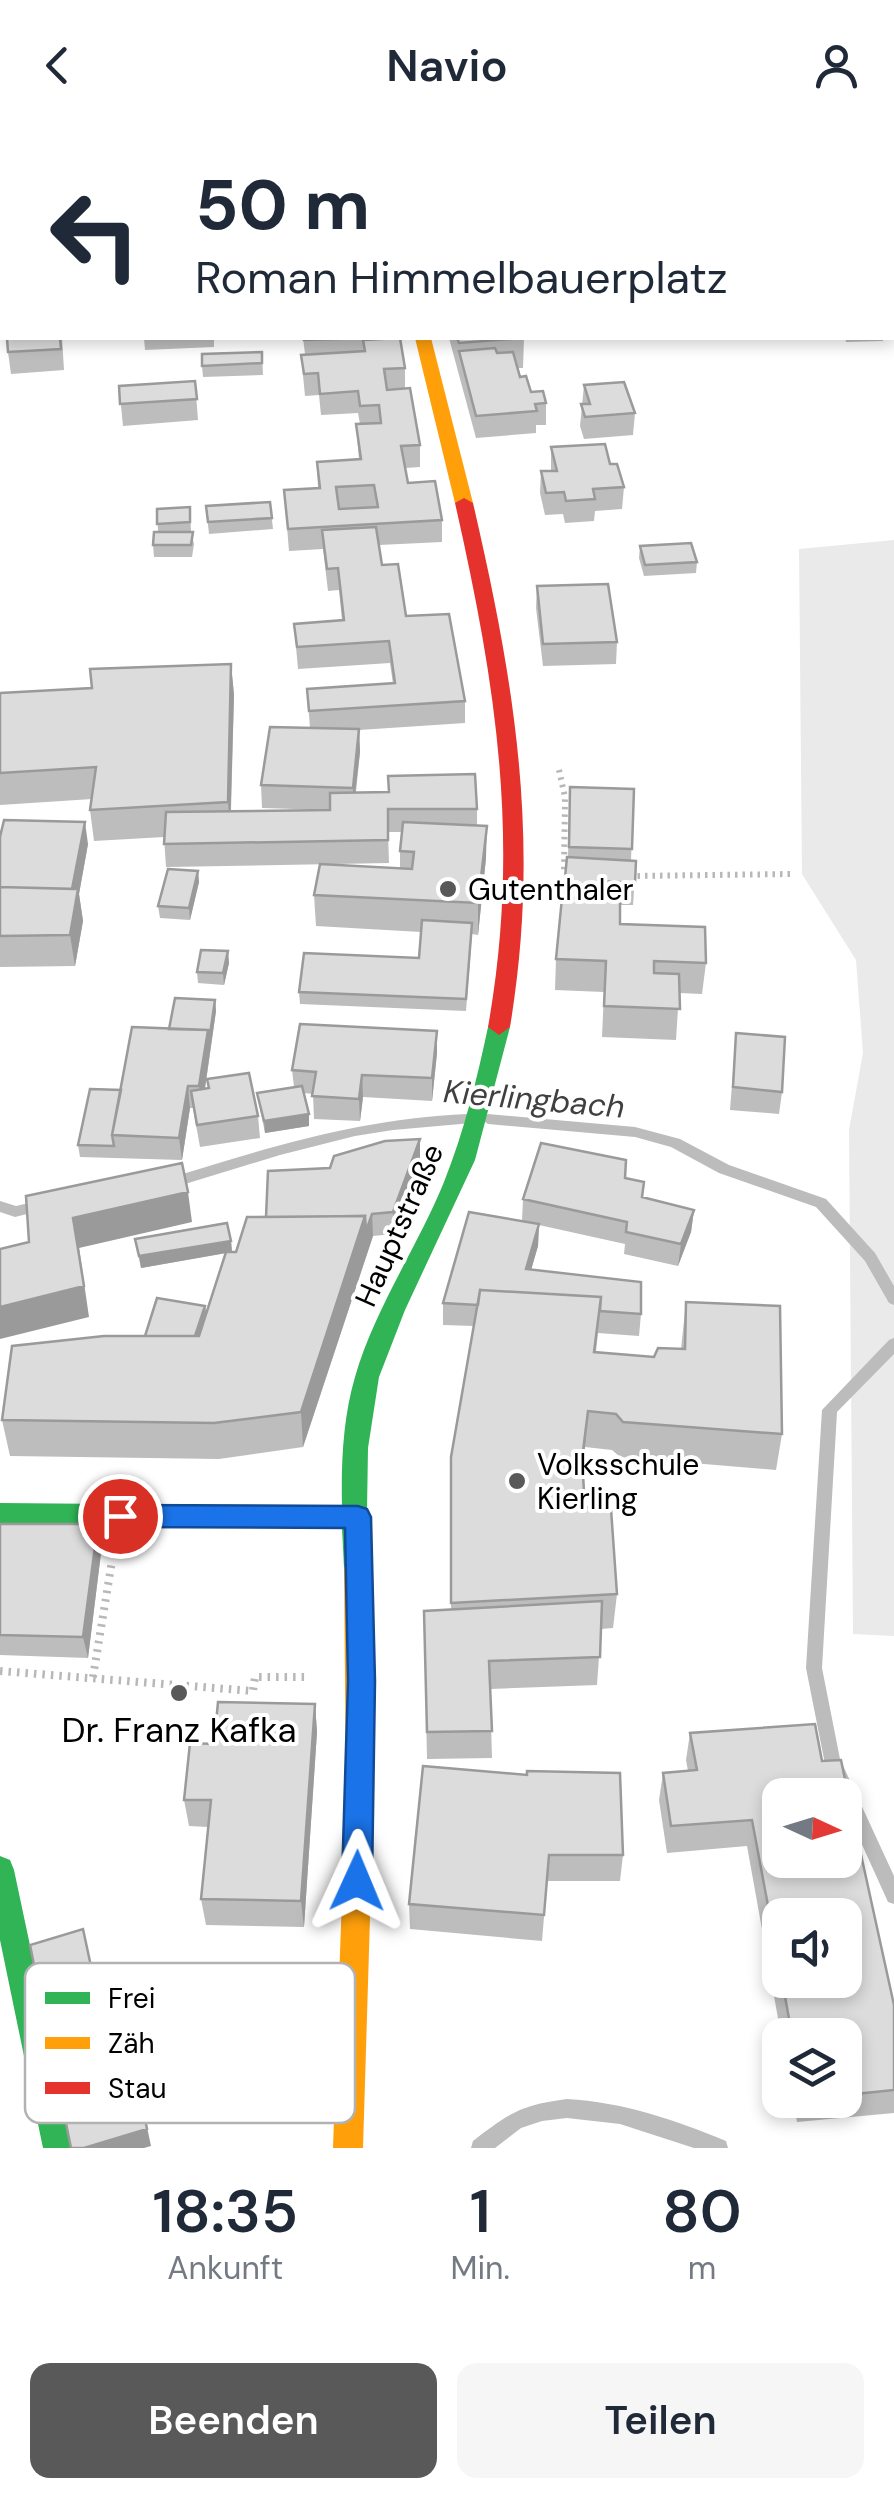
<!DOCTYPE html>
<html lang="de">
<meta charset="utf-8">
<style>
body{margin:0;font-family:"DM Sans",sans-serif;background:#f6f6f7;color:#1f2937;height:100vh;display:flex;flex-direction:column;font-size:38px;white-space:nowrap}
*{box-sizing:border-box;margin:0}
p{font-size:32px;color:#747a83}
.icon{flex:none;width:55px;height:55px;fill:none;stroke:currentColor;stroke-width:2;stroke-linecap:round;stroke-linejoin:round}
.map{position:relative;height:2018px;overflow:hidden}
.sheet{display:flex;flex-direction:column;background:#fff;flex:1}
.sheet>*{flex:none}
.top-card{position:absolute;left:0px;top:0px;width:895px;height:210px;box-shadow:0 5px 15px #0003;background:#fff;color:#1f2937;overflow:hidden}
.needle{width:65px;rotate:94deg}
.tools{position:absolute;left:762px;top:1648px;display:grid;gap:20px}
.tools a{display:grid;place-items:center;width:100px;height:100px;border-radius:20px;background:#fff;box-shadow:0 5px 15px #0003;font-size:50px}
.pin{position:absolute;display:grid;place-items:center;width:85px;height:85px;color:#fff;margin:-42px;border:5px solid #fff;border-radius:50%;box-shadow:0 2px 10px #0007}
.me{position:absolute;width:110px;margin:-55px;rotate:1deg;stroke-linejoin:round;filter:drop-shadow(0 0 8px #0008)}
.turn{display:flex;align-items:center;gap:35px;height:210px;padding:0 30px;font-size:45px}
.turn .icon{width:130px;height:130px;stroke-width:2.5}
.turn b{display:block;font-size:70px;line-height:85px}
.eta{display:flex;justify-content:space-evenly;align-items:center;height:170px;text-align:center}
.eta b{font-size:60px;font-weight:600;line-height:70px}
.action{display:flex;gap:20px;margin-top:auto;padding:20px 30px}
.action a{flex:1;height:115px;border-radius:20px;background:#595959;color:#fff;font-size:40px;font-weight:600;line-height:115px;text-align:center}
.action a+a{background:#f6f6f7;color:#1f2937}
header{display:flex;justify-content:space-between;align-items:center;height:130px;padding:0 30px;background:#fff;font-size:45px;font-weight:600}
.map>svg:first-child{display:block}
.green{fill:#eaeaea}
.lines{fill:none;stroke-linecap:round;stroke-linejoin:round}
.stream{fill:#bcbcbc;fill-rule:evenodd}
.path-far1{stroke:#b8b8b8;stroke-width:6;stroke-dasharray:2.5 5;stroke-linecap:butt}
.path{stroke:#b8b8b8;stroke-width:8;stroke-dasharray:2.5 6;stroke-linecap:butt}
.street{stroke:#bebebe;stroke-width:38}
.fast{fill:#30b455;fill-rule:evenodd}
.slow{fill:#ff9f0a;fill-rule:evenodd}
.jam{fill:#e5322d;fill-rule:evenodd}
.wall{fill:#bdbdbd;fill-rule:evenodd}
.shaded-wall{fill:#9a9a9a}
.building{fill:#dcdcdc;stroke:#9a9a9a;stroke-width:2.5;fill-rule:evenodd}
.route{fill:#1a73e8;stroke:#114b97;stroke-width:2.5}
.poi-dot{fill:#595959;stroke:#fff;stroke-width:4}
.labels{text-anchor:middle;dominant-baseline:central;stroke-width:8;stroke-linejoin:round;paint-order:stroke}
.poi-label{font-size:30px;fill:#000;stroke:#fff;text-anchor:start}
.street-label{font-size:30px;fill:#000;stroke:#fff}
.water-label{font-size:32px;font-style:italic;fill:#404040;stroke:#fff}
.near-poi-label{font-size:35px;fill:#000;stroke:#fff}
.key{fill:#fff;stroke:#b2b2b2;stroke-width:2.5}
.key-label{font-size:28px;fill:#000}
</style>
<header><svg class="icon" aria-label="back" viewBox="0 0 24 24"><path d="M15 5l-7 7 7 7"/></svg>Navio<svg class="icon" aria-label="person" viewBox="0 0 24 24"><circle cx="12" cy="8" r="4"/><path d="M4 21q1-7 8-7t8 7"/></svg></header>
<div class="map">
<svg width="894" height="2018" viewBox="0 0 894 2018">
<rect width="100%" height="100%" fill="#fff"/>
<path class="green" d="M 894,410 L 894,1506 L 853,1504 L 849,1000 L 863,923 L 856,830 L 802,744 L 799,419 Z"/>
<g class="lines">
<path class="stream" d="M 467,984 L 474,989 L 472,993 L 393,1000 L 355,1006 L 280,1025 L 172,1058 L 167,1057 L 165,1053 L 167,1049 C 266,1018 363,988 467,984 Z
M 488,984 L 635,997 L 680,1009 L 729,1035 L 826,1069 L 875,1123 L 894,1156 L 894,1175 L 889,1173 L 865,1131 L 816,1077 L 719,1043 L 671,1017 L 635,1007 L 488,994 L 481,989 Z
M 42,1070 L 47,1071 L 49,1075 L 47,1079 L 15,1087 L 0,1082 L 0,1071 L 16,1076 Z
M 894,1208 L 894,1224 L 837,1282 L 822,1538 L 840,1629 L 894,1746 L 894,1774 L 888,1772 L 845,1677 L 845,1665 L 840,1665 L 824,1629 L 806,1538 L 822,1280 L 889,1210 Z
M 567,1969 C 623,1972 675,1990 726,2011 L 728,2018 L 694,2018 L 620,1994 L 567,1988 L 542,1991 L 521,1998 L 495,2018 L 471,2018 L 473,2011 C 509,1983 521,1975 567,1969 Z"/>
<path class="path-far1" d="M 559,640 L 565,667 L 564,742
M 630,746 L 791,744"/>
<path class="path" d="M 0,1541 L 253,1561 L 255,1547 L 306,1547
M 93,1547 L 112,1431"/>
<path class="street" d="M 699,2 L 709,0"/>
<path class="fast" d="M 499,889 L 510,897 L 475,1030 L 405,1180 L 379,1247 L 368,1318 L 367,1380 L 371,1387 L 368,1393 L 370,1438 L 366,1446 L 357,1449 L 348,1446 L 344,1438 L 342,1398 L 0,1395 L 0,1373 L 342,1376 C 341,1333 343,1288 355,1247 C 375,1178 417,1118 444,1052 C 464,1002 477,949 488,897 Z
M 0,1726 L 10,1730 L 14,1740 L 73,2018 L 43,2018 L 0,1810 Z"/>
<path class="slow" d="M 415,208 L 431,208 L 473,373 L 470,377 L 464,378 L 455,373 Z
M 357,1427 L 366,1430 L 370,1438 L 374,1656 L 363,2018 L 333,2018 L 346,1656 L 344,1438 L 348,1430 Z"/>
<path class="jam" d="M 365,0 L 379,0 L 379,2 L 365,2 Z
M 464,368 L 473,373 C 515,554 541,712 510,897 L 499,905 L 488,897 C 521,712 496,554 455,373 Z"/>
</g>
<path class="wall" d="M 122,0 L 174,0 L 174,2 L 122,2 Z
M 186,0 L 344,0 L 344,2 L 186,2 Z
M 744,0 L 858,0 L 861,2 L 747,2 Z
M 868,0 L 894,0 L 894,14 L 892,14 L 892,2 L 871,2 Z
M 0,54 L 2,54 L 2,141 L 0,141 Z
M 62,208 L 64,240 L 11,244 L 8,222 Z
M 144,208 L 214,208 L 214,217 L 145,220 Z
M 303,208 L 368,208 L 369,210 L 405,238 L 405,259 L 420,315 L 420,337 L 405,338 L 408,353 L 442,390 L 442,412 L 379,415 L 382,435 L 406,486 L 465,571 L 465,593 L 359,600 L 360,622 L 356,662 L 477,679 L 477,696 L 486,728 L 478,805 L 472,804 L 466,881 L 300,874 L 299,862 L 419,828 L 421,802 L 316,796 L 314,765 L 400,738 L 400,721 L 402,702 L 388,702 L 389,733 L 166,737 L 164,707 L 94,711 L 90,680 L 92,669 L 0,675 L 0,563 L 92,558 L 231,534 L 234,565 L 231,681 L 328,680 L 262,678 L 261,655 L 310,598 L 307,559 L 393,554 L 390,533 L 298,539 L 294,494 L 342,491 L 339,460 L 328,461 L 323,419 L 289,421 L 284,360 L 318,358 L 317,332 L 359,330 L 356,294 L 360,294 L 358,283 L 321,285 L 319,265 L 305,266 L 301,225 L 305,224 Z
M 449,208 L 524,208 L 523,238 L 518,238 L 520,247 L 531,262 L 546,273 L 546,295 L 536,295 L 536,303 L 476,308 Z
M 845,208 L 883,208 L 883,211 L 846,212 Z
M 262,222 L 263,245 L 203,247 L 202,236 Z
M 195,251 L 198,290 L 123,296 L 119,256 Z
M 584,255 L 635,283 L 633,305 L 584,309 L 580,296 Z
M 551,317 L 610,334 L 624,357 L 622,379 L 595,381 L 594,391 L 565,393 L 563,384 L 545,385 L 540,363 L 541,341 L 551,341 Z
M 270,372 L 273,399 L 209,404 L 206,376 Z
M 190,377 L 191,402 L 194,414 L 192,427 L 154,427 L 153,415 L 158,402 L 157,379 Z
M 640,416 L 697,432 L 696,443 L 644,446 L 639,428 Z
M 537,456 L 617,512 L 616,534 L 543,536 L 536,478 Z
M 570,657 L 634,659 L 631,730 L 636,731 L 633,775 L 620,775 L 620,794 L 706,833 L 702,864 L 679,863 L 676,910 L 602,907 L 604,862 L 555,860 L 556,829 L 568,727 Z
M 0,707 L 88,714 L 79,764 L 83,791 L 75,836 L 0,837 Z
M 198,741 L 199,752 L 190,790 L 160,788 L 158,776 Z
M 228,821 L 229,833 L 224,855 L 198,853 L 197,842 Z
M 215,870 L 216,881 L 205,959 L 208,958 L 207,949 L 258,986 L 260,1008 L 200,1017 L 193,978 L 190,978 L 182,1030 L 80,1027 L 78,1015 L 169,899 Z
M 437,901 L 437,923 L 432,971 L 363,967 L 360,991 L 314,989 L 313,964 L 304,963 L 309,996 L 265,1003 L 257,963 L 294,957 L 292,940 Z
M 736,903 L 782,962 L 779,984 L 730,980 Z
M 420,1032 L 394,1104 L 373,1106 L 303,1317 L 219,1329 L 10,1326 L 2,1290 L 145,1206 L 205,1176 L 206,1184 L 226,1123 L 141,1138 L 135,1109 L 231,1111 L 232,1122 L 236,1122 L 266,1087 Z
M 625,1048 L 643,1067 L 694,1080 L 691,1102 L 678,1136 L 624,1124 L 625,1114 L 539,1095 L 538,1116 L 531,1140 L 641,1184 L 639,1206 L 598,1203 L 596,1222 L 654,1227 L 681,1219 L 686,1172 L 782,1304 L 776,1340 L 620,1327 L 612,1320 L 585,1317 L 582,1339 L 585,1377 L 617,1464 L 613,1498 L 601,1499 L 597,1555 L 490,1559 L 492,1628 L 427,1629 L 424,1481 L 451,1479 L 451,1327 L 474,1196 L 443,1195 L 443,1173 L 522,1091 L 523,1069 Z
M 0,1394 L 102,1415 L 88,1528 L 0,1525 Z
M 315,1574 L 317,1602 L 304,1797 L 206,1795 L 201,1769 L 208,1697 L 189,1696 L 184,1670 L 214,1614 Z
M 815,1594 L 822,1631 L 841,1630 L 852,1683 L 845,1708 L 845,1665 L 780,1665 L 780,1730 L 845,1730 L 845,1721 L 860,1720 L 894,1875 L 894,1983 L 797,1992 L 793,1970 L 845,1970 L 845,1905 L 781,1905 L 747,1716 L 667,1723 L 659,1670 L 663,1643 L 688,1641 L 686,1630 L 690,1603 ZM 780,1785 L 845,1785 L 845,1850 L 780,1850 Z
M 423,1636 L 623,1725 L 620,1751 L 547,1751 L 542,1811 L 410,1799 L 409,1774 Z"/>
<path class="shaded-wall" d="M 468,0 L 589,0 L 589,2 L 448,2 Z
M 760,0 L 775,0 L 775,2 L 760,2 Z
M 231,534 L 234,565 L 230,704 L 228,672 Z
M 359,599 L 360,622 L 353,681 L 353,658 Z
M 85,692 L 88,714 L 79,764 L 83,791 L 75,836 L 70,805 L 70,767 Z
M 487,696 L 486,728 L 478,805 L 478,773 Z
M 198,741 L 199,752 L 190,790 L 189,778 Z
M 228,821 L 229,833 L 224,855 L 223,843 Z
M 215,870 L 216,881 L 202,978 L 199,956 L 208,900 Z
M 437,901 L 437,923 L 432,971 L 432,948 Z
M 362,945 L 363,967 L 360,991 L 359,969 Z
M 188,956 L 190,978 L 182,1030 L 179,1008 Z
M 309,984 L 309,996 L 265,1003 L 264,991 Z
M 420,1009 L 420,1032 L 394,1104 L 393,1082 Z
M 188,1062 L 192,1092 L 79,1118 L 89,1187 L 0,1209 L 0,1177 L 73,1088 Z
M 694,1080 L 691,1102 L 678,1136 L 681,1114 Z
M 372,1084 L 373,1106 L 303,1317 L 301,1282 L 365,1086 Z
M 539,1094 L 538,1116 L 525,1161 L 526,1139 Z
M 231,1111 L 232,1122 L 141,1138 L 139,1126 Z
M 205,1176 L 207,1187 L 194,1227 L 192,1216 Z
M 588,1281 L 585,1317 L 579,1364 L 582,1329 Z
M 98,1394 L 102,1415 L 88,1528 L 83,1507 Z
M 315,1574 L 317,1602 L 304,1797 L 301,1771 Z
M 130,1916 L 151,2016 L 144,2018 L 84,2018 Z"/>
<path class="building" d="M 217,0 L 341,0 L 342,2 L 243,2 Z
M 407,0 L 468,0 L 448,2 L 415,2 Z
M 815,0 L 858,0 L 861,2 L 818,2 Z
M 0,54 L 2,54 L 2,105 L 0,106 Z
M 7,208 L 60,208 L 61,219 L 8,222 Z
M 304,208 L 368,208 L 304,210 Z
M 400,208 L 405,238 L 384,239 L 387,260 L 410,258 L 420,315 L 401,316 L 408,353 L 435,351 L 442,390 L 288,399 L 284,360 L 320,358 L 317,332 L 361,329 L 356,294 L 381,293 L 379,275 L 360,276 L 358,261 L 320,264 L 318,243 L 304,244 L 301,225 L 365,221 L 363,210 ZM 374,355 L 378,377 L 339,379 L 336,357 Z
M 457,208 L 524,208 L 459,213 Z
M 495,218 L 497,223 L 513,222 L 520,247 L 526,246 L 531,262 L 543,261 L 546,273 L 535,274 L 537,281 L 476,286 L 459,221 Z
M 262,222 L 262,233 L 202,236 L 202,224 Z
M 195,251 L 197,269 L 120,274 L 119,256 Z
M 624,252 L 635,283 L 585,287 L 581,274 L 590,274 L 584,255 Z
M 605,314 L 610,334 L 617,334 L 624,357 L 593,359 L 595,369 L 566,371 L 564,362 L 546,363 L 541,341 L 557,341 L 551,317 Z
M 270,372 L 272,388 L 208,392 L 206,376 Z
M 190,377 L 190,392 L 157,394 L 157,379 Z
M 376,397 L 382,435 L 398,434 L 406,486 L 449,484 L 465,571 L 309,581 L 307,559 L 395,553 L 389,511 L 297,517 L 294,494 L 344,490 L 338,438 L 327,439 L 322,400 Z
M 154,402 L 193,402 L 191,415 L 153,415 Z
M 691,413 L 697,432 L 645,435 L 640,416 Z
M 608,454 L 617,512 L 543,514 L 537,456 Z
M 231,534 L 228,672 L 90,680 L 96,637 L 0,643 L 0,563 L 92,558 L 90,539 Z
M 270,597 L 359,599 L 353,658 L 261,655 Z
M 475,644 L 477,679 L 388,679 L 388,710 L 164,714 L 166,682 L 330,680 L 330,663 L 389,662 L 388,646 Z
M 570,657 L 634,659 L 632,719 L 569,717 Z
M 4,690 L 85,692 L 72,759 L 0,757 L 0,707 Z
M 403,692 L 487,696 L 478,773 L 314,765 L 320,734 L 412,739 L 414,722 L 400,721 Z
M 567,727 L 636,731 L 635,753 L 602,751 L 602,769 L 563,768 Z
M 168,739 L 198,741 L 189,778 L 158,776 Z
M 0,757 L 78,759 L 70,805 L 0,806 Z
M 562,768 L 620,770 L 620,794 L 705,797 L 706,833 L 654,831 L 654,843 L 679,844 L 680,879 L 604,876 L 606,831 L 556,829 Z
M 422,790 L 472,793 L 466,869 L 299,862 L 304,823 L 419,828 Z
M 201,820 L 228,821 L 223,843 L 197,842 Z
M 175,868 L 215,870 L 209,911 L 208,900 L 169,899 Z
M 300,894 L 437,901 L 432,948 L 362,945 L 359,969 L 312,966 L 316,942 L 292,940 Z
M 132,897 L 208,900 L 199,956 L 188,956 L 179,1008 L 112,1005 Z
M 736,903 L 785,907 L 782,962 L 733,957 Z
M 249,943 L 258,986 L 197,995 L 191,961 L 209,958 L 207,949 Z
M 302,956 L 309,984 L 264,991 L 257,963 Z
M 90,959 L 121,960 L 112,1005 L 114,1016 L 78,1015 Z
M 420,1009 L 393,1082 L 372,1084 L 366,1101 L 365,1086 L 266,1087 L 268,1041 L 330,1038 L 334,1026 L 385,1011 Z
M 541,1013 L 626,1030 L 625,1048 L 644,1052 L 642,1067 L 694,1080 L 681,1114 L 626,1102 L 627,1092 L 523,1069 Z
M 182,1033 L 188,1062 L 73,1088 L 84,1156 L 0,1177 L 0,1119 L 29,1112 L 26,1066 Z
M 469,1082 L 539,1094 L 526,1139 L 641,1152 L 641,1184 L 600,1181 L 601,1167 L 480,1160 L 478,1175 L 443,1173 Z
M 365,1086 L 301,1282 L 214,1293 L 2,1290 L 12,1216 L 104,1206 L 199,1206 L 226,1122 L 236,1122 L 247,1087 Z
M 227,1093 L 231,1111 L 139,1126 L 135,1109 Z
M 480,1160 L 601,1167 L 594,1222 L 654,1227 L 658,1218 L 685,1219 L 686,1172 L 780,1176 L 782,1304 L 623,1292 L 616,1284 L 588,1281 L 582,1329 L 585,1377 L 611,1379 L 617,1464 L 451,1473 L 451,1327 Z
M 157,1168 L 205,1176 L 195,1206 L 145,1206 Z
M 0,1394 L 98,1394 L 83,1507 L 0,1505 Z
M 602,1471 L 600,1527 L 489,1531 L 492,1601 L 427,1602 L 424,1481 Z
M 218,1572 L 315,1574 L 301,1771 L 201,1769 L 211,1670 L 184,1670 L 190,1613 L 214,1614 Z
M 815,1594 L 822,1631 L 841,1630 L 852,1683 L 845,1683 L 845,1665 L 780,1665 L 780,1730 L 845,1730 L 845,1721 L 860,1720 L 894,1875 L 894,1960 L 845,1965 L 845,1905 L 792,1905 L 782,1850 L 845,1850 L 845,1785 L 780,1785 L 780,1840 L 752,1690 L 671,1696 L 663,1643 L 697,1640 L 690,1603 Z
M 423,1636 L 527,1645 L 527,1641 L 620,1643 L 623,1725 L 549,1725 L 544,1785 L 409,1774 Z
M 83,1799 L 110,1925 L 130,1916 L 147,1999 L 84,2018 L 71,2018 L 30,1815 Z"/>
<path class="route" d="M 120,1375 L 358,1376 L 367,1379 L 371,1387 L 375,1551 L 372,1751 L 367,1760 L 357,1765 L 347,1760 L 342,1751 L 348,1551 L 345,1398 L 120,1397 L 111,1394 L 107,1386 L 111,1378 Z"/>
<g class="poi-dot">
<circle cx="448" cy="759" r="10"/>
<circle cx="517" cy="1351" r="10"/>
<circle cx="179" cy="1563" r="10"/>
</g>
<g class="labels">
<g class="poi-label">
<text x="468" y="759">Gutenthaler</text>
<text x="537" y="1334">Volksschule<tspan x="537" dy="34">Kierling</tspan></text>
</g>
<g class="street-label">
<text transform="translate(399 1095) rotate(-66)">Hauptstraße</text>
</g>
<g class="water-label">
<text transform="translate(534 969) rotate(5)">Kierlingbach</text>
</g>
<g class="near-poi-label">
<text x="179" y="1600">Dr. Franz Kafka</text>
</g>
</g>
<rect x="25" y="1833" width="330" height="160" rx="15" class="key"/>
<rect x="45" y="1862" width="45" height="12" fill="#30b455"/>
<rect x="45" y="1907" width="45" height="12" fill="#ff9f0a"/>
<rect x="45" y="1952" width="45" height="12" fill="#e5322d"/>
<g class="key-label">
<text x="108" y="1878">Frei</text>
<text x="108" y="1923">Zäh</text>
<text x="108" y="1968">Stau</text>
</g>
</svg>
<div class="tools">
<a><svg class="needle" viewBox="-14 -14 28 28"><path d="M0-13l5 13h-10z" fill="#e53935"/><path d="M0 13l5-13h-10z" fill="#747a83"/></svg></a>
<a><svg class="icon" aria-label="sound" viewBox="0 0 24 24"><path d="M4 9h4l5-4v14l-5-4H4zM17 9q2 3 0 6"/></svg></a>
<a><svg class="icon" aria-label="layers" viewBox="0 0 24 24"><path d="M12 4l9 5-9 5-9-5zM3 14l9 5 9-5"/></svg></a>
</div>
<div class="pin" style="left:120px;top:1386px;background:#d93025"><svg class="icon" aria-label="arrive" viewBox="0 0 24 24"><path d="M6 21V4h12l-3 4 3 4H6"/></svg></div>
<svg class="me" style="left:357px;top:1751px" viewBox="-20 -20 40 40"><path d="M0-17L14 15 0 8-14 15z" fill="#1a73e8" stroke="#fff" stroke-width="4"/></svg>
<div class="top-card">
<div class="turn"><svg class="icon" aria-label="left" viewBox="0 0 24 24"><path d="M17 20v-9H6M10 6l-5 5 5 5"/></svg><div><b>50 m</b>Roman Himmelbauerplatz</div></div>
</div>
</div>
<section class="sheet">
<div class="eta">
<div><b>18:35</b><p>Ankunft</p></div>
<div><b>1</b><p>Min.</p></div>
<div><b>80</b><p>m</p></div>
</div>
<div class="action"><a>Beenden</a><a>Teilen</a></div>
</section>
